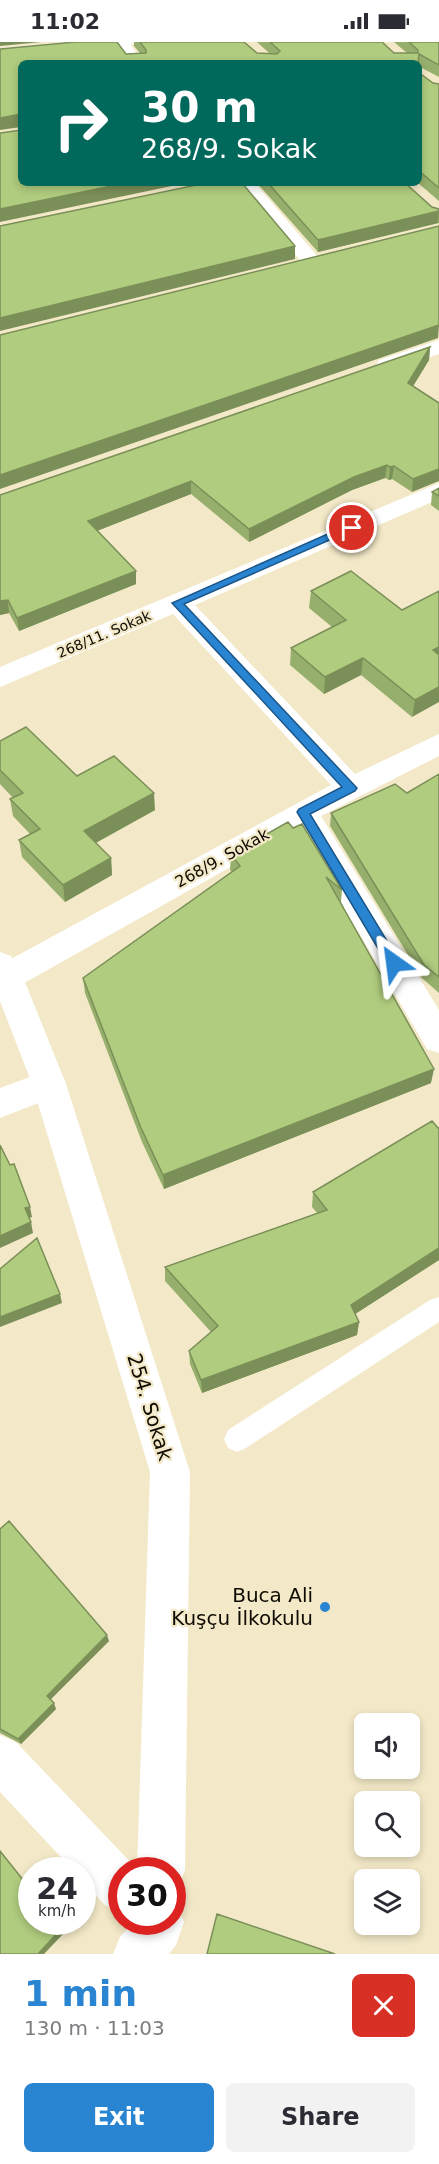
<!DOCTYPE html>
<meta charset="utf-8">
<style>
body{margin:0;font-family:"DejaVu Sans",sans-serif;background:#f2f2f3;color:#2b2b33;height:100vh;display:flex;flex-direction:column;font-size:22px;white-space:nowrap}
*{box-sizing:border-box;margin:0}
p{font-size:20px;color:#7c7c81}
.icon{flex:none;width:33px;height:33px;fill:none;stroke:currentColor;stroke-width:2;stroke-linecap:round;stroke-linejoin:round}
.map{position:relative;height:1912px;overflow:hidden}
.drawer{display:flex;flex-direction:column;background:#fff;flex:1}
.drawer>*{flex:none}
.guide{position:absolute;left:18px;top:18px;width:404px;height:126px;border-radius:9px;box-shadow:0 3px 9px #0003;background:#00695c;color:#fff;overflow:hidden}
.fabs{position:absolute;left:354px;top:1671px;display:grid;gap:12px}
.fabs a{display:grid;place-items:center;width:66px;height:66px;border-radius:9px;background:#fff;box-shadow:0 3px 9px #0003;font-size:30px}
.speed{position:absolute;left:18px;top:1815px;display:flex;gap:12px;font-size:30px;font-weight:700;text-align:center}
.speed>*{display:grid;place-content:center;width:78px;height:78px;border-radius:50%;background:#fff;box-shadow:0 3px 9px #0003;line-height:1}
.speed small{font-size:15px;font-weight:400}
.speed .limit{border:9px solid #d22;background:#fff;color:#111}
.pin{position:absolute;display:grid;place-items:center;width:51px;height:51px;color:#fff;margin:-26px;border:3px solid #fff;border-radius:50%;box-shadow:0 2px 6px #0007}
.me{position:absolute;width:66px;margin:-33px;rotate:329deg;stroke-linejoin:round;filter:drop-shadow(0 0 4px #0008)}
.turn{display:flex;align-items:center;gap:21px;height:126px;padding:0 24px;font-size:27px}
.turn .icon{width:78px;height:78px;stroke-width:2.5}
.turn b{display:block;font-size:42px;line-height:51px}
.round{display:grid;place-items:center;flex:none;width:63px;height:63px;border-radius:9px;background:#f2f2f3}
.head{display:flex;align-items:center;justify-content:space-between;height:102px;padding:0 24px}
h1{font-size:36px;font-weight:800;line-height:45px;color:#2984d1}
.button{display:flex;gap:12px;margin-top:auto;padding:12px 24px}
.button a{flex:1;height:69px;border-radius:9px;background:#2984d1;color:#fff;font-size:24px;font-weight:800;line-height:69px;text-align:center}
.button a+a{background:#f2f2f3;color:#2b2b33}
.status{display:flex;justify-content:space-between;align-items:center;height:42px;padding:0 30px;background:#fff;direction:ltr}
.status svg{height:16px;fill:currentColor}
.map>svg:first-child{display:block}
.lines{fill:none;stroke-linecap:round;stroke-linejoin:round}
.lane{fill:#fff;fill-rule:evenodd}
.street{fill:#fff;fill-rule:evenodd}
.secondary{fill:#fff;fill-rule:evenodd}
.wall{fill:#97af6c}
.shaded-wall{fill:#7b8f58}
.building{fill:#b0cc7e;stroke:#7b8f58;stroke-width:1.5}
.route{fill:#2984d1;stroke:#1b5688;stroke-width:1.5}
.poi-dot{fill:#2984d1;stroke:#f3e9c8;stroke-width:2}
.labels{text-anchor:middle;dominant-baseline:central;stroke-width:4.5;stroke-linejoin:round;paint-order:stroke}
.far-street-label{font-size:14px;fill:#0e0b02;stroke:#f3e9c8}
.street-label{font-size:16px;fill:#0e0b02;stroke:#f3e9c8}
.near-street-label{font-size:20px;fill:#0e0b02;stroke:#f3e9c8}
.near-poi-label{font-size:20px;fill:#0e0b02;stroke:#f3e9c8;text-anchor:end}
</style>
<div class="status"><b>11:02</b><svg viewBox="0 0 49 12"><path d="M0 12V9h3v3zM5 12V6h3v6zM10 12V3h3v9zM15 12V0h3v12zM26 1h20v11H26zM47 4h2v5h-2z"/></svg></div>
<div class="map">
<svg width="439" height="1912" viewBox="0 0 439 1912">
<rect width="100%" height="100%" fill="#f3e9c8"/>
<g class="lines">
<path class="lane" d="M 439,1255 L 439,1280 L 246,1406 L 237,1410 L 228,1406 L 224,1397 L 228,1388 L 430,1258 Z"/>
<path class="street" d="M 112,0 L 128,0 L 145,21 L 127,21 Z
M 235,141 L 255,141 L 319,216 L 322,220 L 319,224 L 312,226 L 305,224 Z
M 439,298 L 439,312 L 387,330 L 379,328 L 376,323 L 379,318 Z
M 439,441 L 439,457 L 195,563 L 355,732 L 439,692 L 439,714 L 321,774 L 439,968 L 439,1011 L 427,1007 L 298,787 L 19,944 L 7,948 L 0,946 L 0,923 L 331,743 L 173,572 L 0,645 L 0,625 Z
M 49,1028 L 61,1032 L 66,1042 L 61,1052 L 0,1076 L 0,1046 Z
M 0,1693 L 16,1700 L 138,1828 L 122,1828 L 122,1870 L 105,1863 L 82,1839 L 82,1828 L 73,1828 L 0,1750 Z"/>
<path class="secondary" d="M 66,0 L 134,0 L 131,4 L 125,5 L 0,16 L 0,6 Z
M 0,910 L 11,914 L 23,935 L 66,1042 L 190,1430 L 185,1828 L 178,1845 L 172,1847 L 172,1828 L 137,1828 L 150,1430 L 32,1042 L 0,959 Z
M 172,1861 L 177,1863 L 184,1880 L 176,1903 L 169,1912 L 113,1912 L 120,1895 L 133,1880 L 172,1880 Z"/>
</g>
<path class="wall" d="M 134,0 L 244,0 L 257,11 L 269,11 L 257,0 L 382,0 L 394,11 L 407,11 L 394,0 L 439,0 L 439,35 L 418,24 L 418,21 L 21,21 L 140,11 L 134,4 Z
M 418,30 L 433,41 L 439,42 L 439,159 L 418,141 Z
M 257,141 L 405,141 L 432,165 L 439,167 L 439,181 L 318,210 Z
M 430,305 L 429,318 L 413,344 L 439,361 L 412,450 L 392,437 L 389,438 L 385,436 L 352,448 L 249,500 L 191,452 L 97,489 L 136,542 L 19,589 L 9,571 L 0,573 L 0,453 Z
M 439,446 L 439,469 L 431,463 L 432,450 Z
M 311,549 L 402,568 L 439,549 L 412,675 L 361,633 L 324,652 L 290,623 L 291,606 L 332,585 L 309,566 Z
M 0,699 L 155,768 L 96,801 L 111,816 L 112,833 L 65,860 L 22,815 L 19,798 L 30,792 L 13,774 L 10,757 L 13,756 L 0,742 Z
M 439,732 L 439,951 L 422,936 L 330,784 L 331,771 L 407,751 Z
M 288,780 L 342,848 L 341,860 L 431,1041 L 164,1147 L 142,1100 L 85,951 L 83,936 L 232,830 L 230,828 L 231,812 Z
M 439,1087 L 439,1218 L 355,1272 L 359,1280 L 357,1293 L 202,1351 L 190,1322 L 189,1309 L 211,1290 L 165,1239 L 165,1225 L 317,1171 L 312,1165 L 313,1150 Z
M 0,1487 L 109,1599 L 50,1658 L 56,1667 L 21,1702 L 0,1691 Z"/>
<path class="shaded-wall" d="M 0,0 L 41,0 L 0,4 Z
M 21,72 L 21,85 L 0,88 L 0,76 Z
M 126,141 L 186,141 L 0,180 L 0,167 Z
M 439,169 L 438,181 L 318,210 L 318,198 Z
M 295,204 L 295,217 L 0,289 L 0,276 Z
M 439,283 L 438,296 L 0,447 L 0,433 Z
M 430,305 L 429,318 L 407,354 L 408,341 Z
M 387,423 L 385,436 L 352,448 L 249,500 L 249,487 L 354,435 Z
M 394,424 L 392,437 L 389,438 L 390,425 Z
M 439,427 L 439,439 L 412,450 L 413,437 Z
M 191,439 L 191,452 L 89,492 L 88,479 Z
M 136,529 L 136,542 L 19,589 L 17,576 Z
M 8,558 L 9,571 L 0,573 L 0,559 Z
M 439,605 L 439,621 L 433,608 Z
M 363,616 L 361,633 L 324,652 L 325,635 Z
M 439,645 L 439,660 L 412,675 L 415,658 Z
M 154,751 L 155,768 L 86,806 L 84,789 Z
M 111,816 L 112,833 L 65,860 L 63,843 Z
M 434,1027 L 431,1041 L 164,1147 L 163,1133 Z
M 30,1165 L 32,1175 L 27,1177 L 25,1166 Z
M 31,1180 L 33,1191 L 0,1206 L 0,1194 Z
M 439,1206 L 439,1218 L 349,1276 L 351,1263 Z
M 60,1252 L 62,1261 L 0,1285 L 0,1275 Z
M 359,1280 L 357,1293 L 202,1351 L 201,1338 Z
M 107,1593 L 109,1599 L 49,1659 L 47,1654 Z
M 54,1661 L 56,1667 L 21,1702 L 18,1697 Z
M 55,1880 L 64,1891 L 44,1912 L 38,1912 Z"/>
<path class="building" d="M 75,0 L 117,0 L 126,12 L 146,11 L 146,8 L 140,0 L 244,0 L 257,11 L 277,12 L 280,9 L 270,0 L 382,0 L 394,11 L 418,11 L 418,8 L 409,0 L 439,0 L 439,23 L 419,12 L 418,21 L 21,21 L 21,72 L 0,76 L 0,7 Z
M 418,30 L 433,41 L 439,42 L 439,146 L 418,128 Z
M 21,88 L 21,141 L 126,141 L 0,167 L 0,91 Z
M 206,141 L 242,141 L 295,204 L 0,276 L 0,184 Z
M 268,141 L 405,141 L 432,165 L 439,167 L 439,169 L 318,198 Z
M 439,184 L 439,283 L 0,433 L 0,293 Z
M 430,305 L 408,341 L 439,361 L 439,427 L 413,437 L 394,424 L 390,425 L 387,423 L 354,435 L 249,487 L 191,439 L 88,479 L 136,529 L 17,576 L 8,558 L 0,559 L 0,453 Z
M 439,446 L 439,454 L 432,450 Z
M 351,529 L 402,568 L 439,549 L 439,605 L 433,608 L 439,613 L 439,645 L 415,658 L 363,616 L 325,635 L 291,606 L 346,578 L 311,549 Z
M 26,685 L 77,734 L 114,714 L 154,751 L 84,789 L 111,816 L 63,843 L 19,798 L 40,787 L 10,757 L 23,751 L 0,728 L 0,699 Z
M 439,732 L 439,935 L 424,923 L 331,771 L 395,742 L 407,751 Z
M 288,780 L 293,786 L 302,782 L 342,848 L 326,835 L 434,1027 L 163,1133 L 141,1086 L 83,936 L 240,824 L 231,812 Z
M 432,1079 L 439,1087 L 439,1206 L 351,1263 L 359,1280 L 201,1338 L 189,1309 L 218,1284 L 165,1225 L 327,1168 L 313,1150 Z
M 0,1103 L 10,1123 L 14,1122 L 30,1165 L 25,1166 L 31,1180 L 0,1194 Z
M 37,1196 L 60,1252 L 0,1275 L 0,1227 Z
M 9,1479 L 107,1593 L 47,1654 L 54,1661 L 18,1697 L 0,1687 L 0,1487 Z
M 0,1809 L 32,1849 L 32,1880 L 55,1880 L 61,1887 L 38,1912 L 0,1912 Z
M 217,1872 L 335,1912 L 207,1912 Z"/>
<path class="route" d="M 348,483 L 355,483 L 357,486 L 184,562 L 357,746 L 355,749 L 310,772 L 398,917 L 400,921 L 398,925 L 389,925 L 297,770 L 299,767 L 342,745 L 172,561 Z"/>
<circle class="poi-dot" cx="325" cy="1565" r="6"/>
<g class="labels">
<g class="far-street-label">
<text transform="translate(104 592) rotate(-23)">268/11. Sokak</text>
</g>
<g class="street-label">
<text transform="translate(222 816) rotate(-29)">268/9. Sokak</text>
</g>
<g class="near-street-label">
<text transform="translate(150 1365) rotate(73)">254. Sokak</text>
</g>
<g class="near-poi-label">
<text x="313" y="1553">Buca Ali<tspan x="313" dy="23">Kuşçu İlkokulu</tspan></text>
</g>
</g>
</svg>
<div class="fabs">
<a><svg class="icon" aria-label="sound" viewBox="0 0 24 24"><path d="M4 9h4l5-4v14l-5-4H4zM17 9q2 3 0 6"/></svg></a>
<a><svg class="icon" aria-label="search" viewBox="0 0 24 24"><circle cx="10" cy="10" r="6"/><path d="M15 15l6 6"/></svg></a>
<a><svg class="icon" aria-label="layers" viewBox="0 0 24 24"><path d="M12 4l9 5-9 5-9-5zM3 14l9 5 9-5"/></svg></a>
</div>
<div class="speed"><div>24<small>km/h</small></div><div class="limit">30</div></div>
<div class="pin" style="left:352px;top:486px;background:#d93025"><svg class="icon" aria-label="arrive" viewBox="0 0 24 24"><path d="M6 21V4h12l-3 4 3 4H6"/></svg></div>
<svg class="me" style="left:394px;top:921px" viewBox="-20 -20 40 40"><path d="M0-17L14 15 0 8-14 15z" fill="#2984d1" stroke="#fff" stroke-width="4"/></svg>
<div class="guide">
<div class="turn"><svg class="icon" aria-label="right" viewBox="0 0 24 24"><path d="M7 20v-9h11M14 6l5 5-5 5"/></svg><div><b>30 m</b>268/9. Sokak</div></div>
</div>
</div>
<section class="drawer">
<div class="head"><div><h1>1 min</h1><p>130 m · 11:03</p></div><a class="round" style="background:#d93025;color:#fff"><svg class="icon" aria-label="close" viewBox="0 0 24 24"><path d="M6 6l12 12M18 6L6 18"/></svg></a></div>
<div class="button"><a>Exit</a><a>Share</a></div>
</section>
